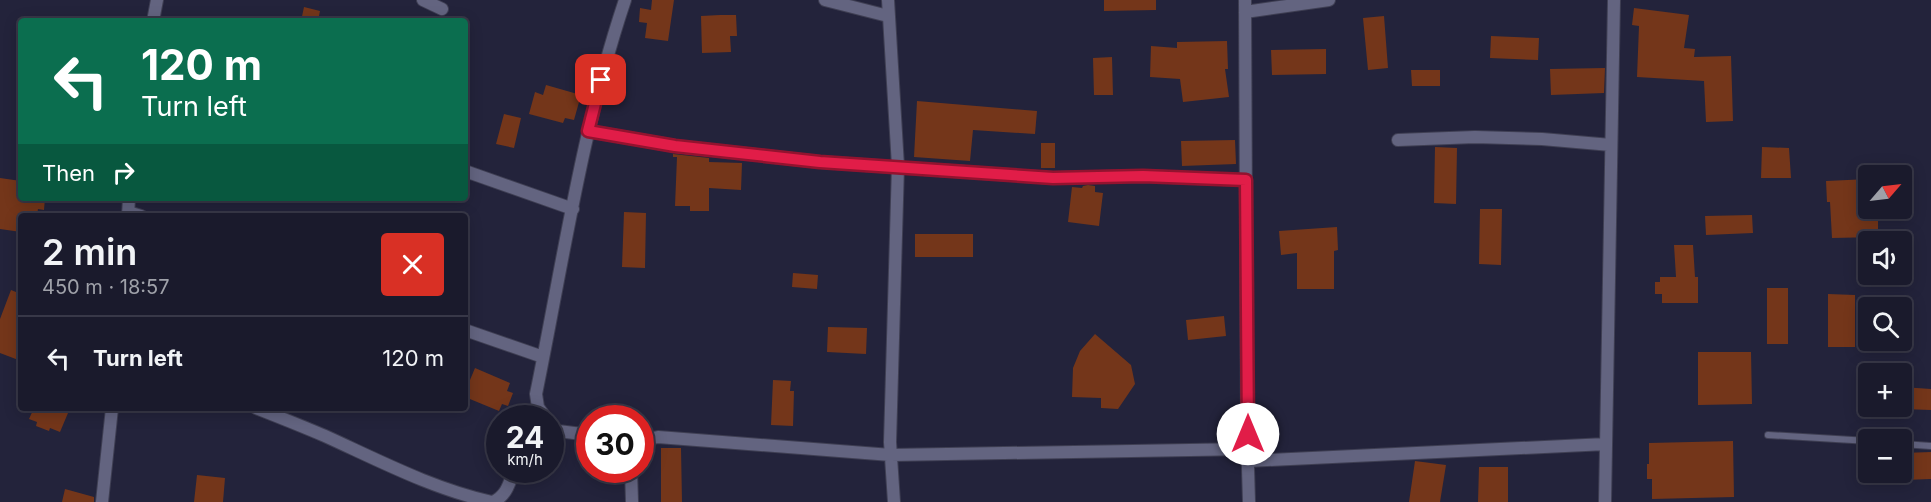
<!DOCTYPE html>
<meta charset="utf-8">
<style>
body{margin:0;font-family:Inter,sans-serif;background:#272738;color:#f1f3f6;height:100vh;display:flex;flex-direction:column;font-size:22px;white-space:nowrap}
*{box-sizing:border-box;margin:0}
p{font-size:20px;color:#9fa1a9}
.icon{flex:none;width:33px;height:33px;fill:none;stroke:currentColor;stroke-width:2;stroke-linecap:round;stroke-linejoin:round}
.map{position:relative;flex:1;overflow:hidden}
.panel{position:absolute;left:18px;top:213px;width:450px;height:198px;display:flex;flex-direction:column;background:#1a1a2c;border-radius:6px;box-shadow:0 3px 15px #0003,0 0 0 2px #383848}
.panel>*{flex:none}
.top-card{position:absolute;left:18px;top:18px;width:450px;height:183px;border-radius:6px;box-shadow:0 3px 15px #0003,0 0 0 2px #383848;background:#0b6e4f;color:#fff;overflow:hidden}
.needle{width:39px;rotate:62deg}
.tools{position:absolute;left:1858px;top:165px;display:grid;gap:12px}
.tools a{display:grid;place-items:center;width:54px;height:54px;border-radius:6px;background:#1a1a2c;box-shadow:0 3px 15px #0003,0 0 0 2px #383848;font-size:30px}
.speed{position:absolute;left:486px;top:405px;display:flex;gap:12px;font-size:30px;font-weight:700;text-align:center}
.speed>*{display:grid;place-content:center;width:78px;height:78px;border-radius:50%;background:#1a1a2c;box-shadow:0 3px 15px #0003,0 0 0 2px #383848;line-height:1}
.speed small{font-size:15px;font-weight:400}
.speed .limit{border:9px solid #d22;background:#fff;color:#111}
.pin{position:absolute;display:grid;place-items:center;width:51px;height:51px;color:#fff;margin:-26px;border-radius:12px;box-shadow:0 3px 9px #0006}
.me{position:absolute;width:66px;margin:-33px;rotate:0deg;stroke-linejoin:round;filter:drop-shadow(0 0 4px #0008)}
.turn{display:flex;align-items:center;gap:21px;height:126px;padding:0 24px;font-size:27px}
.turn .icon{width:78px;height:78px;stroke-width:2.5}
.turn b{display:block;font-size:42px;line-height:51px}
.then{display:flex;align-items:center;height:57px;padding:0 24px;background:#0003;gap:12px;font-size:22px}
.round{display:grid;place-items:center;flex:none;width:63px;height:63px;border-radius:6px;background:#272738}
.headline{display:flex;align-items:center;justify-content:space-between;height:102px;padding:0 24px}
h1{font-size:36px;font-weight:600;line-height:45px}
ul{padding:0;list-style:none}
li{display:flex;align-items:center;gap:18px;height:84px;padding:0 24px;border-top:2px solid #383848}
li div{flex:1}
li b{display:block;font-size:22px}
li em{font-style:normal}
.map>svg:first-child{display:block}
.building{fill:#74361a}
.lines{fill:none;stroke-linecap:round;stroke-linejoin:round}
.lane-casing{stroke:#3f3f53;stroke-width:8}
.street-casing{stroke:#3f3f53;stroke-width:14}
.lane{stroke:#636480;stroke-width:6}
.street{stroke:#636480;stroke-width:12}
.route-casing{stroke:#92132f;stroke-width:15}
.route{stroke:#e11d48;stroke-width:10}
</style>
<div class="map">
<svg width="1931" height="502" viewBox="0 0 1931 502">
<rect width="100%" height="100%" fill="#23233b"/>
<path class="building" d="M 652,0 L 674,0 L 668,41 L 645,38 L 647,23 L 639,22 L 640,8 L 651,10 Z
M 1104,0 L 1156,0 L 1156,10 L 1104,11 Z
M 304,7 L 320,11 L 318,21 L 301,21 Z
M 1634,8 L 1689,15 L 1684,48 L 1695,49 L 1694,57 L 1731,56 L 1733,121 L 1706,122 L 1704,81 L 1637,77 L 1639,26 L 1632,25 Z
M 720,15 L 736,15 L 737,36 L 730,36 L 731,52 L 702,53 L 701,16 Z
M 1384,16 L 1388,68 L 1368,70 L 1363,18 Z
M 1491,36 L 1539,38 L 1538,60 L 1490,58 Z
M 1227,41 L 1228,69 L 1225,69 L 1229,97 L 1183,102 L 1180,79 L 1150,77 L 1151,46 L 1177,48 L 1177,42 Z
M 1326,49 L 1326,74 L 1272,75 L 1271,50 Z
M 1112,57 L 1113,95 L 1094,95 L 1093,58 Z
M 1605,68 L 1604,93 L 1551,95 L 1550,69 Z
M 1411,70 L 1440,70 L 1440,86 L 1412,86 Z
M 546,85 L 581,95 L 574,120 L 565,118 L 563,123 L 529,114 L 535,92 L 543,95 Z
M 917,101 L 1037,111 L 1035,134 L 973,130 L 970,161 L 914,157 Z
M 504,114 L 521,118 L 514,148 L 496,144 Z
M 1235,140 L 1236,164 L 1182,166 L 1181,141 Z
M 1041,143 L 1055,143 L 1055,168 L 1041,168 Z
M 1435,147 L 1457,148 L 1456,204 L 1434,203 Z
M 1762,147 L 1789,148 L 1791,178 L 1761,178 Z
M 673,154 L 709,158 L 709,162 L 742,163 L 741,190 L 709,188 L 709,211 L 690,211 L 690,206 L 675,206 L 677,157 L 673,157 Z
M 0,178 L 21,181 L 21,198 L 45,198 L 44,210 L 38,209 L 37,216 L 21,216 L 21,232 L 0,229 Z
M 1869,179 L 1869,221 L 1878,220 L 1878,237 L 1832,238 L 1830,202 L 1827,202 L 1826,181 Z
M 1088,185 L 1095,186 L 1095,192 L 1103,193 L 1099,226 L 1068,222 L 1072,187 L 1082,188 L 1083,186 Z
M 1480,209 L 1502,209 L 1501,265 L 1479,264 Z
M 624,212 L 646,213 L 645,268 L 622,267 Z
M 1752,215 L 1753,233 L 1706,235 L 1705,216 Z
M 1337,227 L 1338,250 L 1334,251 L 1334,289 L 1297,289 L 1297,253 L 1281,255 L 1279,231 Z
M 915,234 L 973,234 L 973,257 L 915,257 Z
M 1674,245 L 1693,245 L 1695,277 L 1698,277 L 1698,303 L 1662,303 L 1662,294 L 1655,294 L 1655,282 L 1660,282 L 1660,277 L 1676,277 Z
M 793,273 L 818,275 L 817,289 L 792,287 Z
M 1767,288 L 1788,288 L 1788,344 L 1767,344 Z
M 11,290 L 21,294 L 21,361 L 0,353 L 0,319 Z
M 1828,294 L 1855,295 L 1855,347 L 1828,347 Z
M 1224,316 L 1226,336 L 1188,340 L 1186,320 Z
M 828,327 L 867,328 L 866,354 L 827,352 Z
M 1095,334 L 1131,365 L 1135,384 L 1118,409 L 1101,408 L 1101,398 L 1072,397 L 1073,368 L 1080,351 Z
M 1698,352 L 1751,352 L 1752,404 L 1698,405 Z
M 475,368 L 510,383 L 507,391 L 513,393 L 508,406 L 502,404 L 499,411 L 465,397 L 465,392 Z
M 773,380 L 791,381 L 790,391 L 794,391 L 793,426 L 771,425 Z
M 1902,387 L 1931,389 L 1931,410 L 1902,409 Z
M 34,408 L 58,408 L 68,413 L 60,432 L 50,428 L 49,431 L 36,426 L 37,422 L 29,419 Z
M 1733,441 L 1734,497 L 1652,499 L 1652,479 L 1647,479 L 1647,464 L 1649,464 L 1649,443 Z
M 661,448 L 681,448 L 682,502 L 661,502 Z
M 1931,452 L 1931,479 L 1904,480 L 1903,453 Z
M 1415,461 L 1446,465 L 1440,502 L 1409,502 Z
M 1479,467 L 1508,467 L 1508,502 L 1478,502 Z
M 197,475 L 225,478 L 223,502 L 194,502 Z
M 65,489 L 94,497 L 94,502 L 62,502 Z"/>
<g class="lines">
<g class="lane-casing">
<path id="lane" d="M 1768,435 L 1869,441
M 1902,444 L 1931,446"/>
</g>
<g class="street-casing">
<path id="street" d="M 423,0 L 442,9
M 825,0 L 888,16
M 888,0 L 898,166 L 890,442 L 894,502
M 1245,0 L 1247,434 L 1249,502
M 1245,12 L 1329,0
M 153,21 L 157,0
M 588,131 L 675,146 L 820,162 L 1053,178 L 1143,176 L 1246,180
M 1398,140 L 1475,137 L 1542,139 L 1611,145
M 465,171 L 573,209
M 128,212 L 141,216
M 128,216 L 129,198
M 465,330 L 543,357
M 256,408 C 279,417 302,426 325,436 C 380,461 433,489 492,502
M 546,418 L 538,407 L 536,394 C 563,262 582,128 625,0
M 550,424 L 558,431 L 590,435
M 640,441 L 658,437 L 891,455 L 1248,449
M 1248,461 L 1606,444
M 631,470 L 632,502
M 102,502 L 112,408
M 493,502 C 507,495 509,484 514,470
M 1605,502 L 1614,0"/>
</g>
<use href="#lane" class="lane"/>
<use href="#street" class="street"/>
</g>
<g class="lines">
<g class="route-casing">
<path id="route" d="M 601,80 L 588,131 L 675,146 L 820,162 L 1053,178 L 1143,176 L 1246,180 L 1248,434"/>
</g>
<use href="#route" class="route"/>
</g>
</svg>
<div class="tools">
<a><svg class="needle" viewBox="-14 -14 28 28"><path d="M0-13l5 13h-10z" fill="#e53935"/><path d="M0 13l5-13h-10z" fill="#9fa1a9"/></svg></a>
<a><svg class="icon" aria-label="sound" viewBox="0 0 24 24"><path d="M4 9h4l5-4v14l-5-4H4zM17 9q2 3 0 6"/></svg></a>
<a><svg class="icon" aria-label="search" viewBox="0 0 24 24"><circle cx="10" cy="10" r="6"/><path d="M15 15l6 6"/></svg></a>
<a>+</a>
<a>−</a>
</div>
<div class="speed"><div>24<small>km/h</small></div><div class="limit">30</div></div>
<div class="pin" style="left:601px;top:80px;background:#d93025"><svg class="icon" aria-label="arrive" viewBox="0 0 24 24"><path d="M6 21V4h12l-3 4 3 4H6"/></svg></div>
<svg class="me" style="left:1248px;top:434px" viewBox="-20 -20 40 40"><circle r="19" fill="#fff"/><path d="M0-13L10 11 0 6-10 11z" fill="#e11d48"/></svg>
<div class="top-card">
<div class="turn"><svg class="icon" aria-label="left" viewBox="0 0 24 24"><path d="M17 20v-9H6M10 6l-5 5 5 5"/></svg><div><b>120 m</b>Turn left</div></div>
<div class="then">Then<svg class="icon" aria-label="right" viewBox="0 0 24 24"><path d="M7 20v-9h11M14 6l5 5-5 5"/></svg></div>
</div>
<section class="panel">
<div class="headline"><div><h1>2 min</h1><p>450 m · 18:57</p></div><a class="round" style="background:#d93025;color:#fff"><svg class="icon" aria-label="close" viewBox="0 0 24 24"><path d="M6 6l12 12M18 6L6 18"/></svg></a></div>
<ul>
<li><svg class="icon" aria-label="left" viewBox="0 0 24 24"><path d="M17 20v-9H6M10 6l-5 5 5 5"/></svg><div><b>Turn left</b></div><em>120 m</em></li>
</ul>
</section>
</div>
